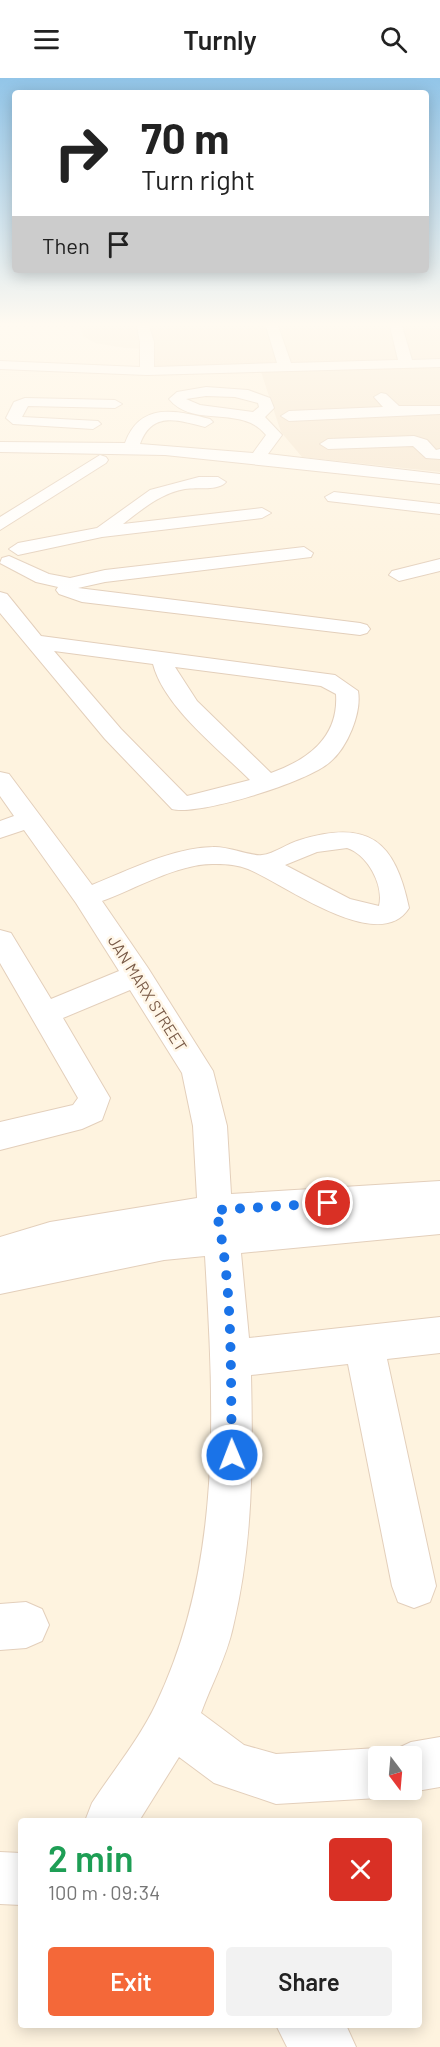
<!DOCTYPE html>
<meta charset="utf-8">
<style>
body{margin:0;font-family:Barlow,sans-serif;background:#f2f2f2;color:#222;height:100vh;display:flex;flex-direction:column;font-size:22px;white-space:nowrap}
*{box-sizing:border-box;margin:0}
p{font-size:20px;color:#767676}
.icon{flex:none;width:33px;height:33px;fill:none;stroke:currentColor;stroke-width:2;stroke-linecap:round;stroke-linejoin:round}
.map{position:relative;flex:1;overflow:hidden}
.panel{position:absolute;left:18px;top:1740px;width:404px;height:210px;display:flex;flex-direction:column;background:#fff;border-radius:6px;box-shadow:0 3px 15px #0003}
.panel>*{flex:none}
.top-card{position:absolute;left:12px;top:12px;width:417px;height:183px;border-radius:6px;box-shadow:0 3px 15px #0003;background:#fff;color:#222;overflow:hidden}
.needle{width:39px;rotate:164deg}
.tools{position:absolute;left:368px;top:1668px;display:grid;gap:12px}
.tools a{display:grid;place-items:center;width:54px;height:54px;border-radius:6px;background:#fff;box-shadow:0 3px 15px #0003;font-size:30px}
.pin{position:absolute;display:grid;place-items:center;width:51px;height:51px;color:#fff;margin:-26px;border:3px solid #fff;border-radius:50%;box-shadow:0 2px 6px #0007}
.me{position:absolute;width:66px;margin:-33px;rotate:359deg;stroke-linejoin:round;filter:drop-shadow(0 0 4px #0008)}
.turn{display:flex;align-items:center;gap:21px;height:126px;padding:0 30px;font-size:27px}
.turn .icon{width:78px;height:78px;stroke-width:2.5}
.turn b{display:block;font-size:42px;line-height:51px}
.then{display:flex;align-items:center;height:57px;padding:0 30px;background:#0003;gap:12px;font-size:22px}
.round{display:grid;place-items:center;flex:none;width:63px;height:63px;border-radius:6px;background:#f2f2f2}
.summary{display:flex;align-items:center;justify-content:space-between;height:102px;padding:0 30px}
h1{font-size:36px;font-weight:600;line-height:45px;color:#1e9e55}
.primary-button{display:flex;gap:12px;margin-top:auto;padding:12px 30px}
.primary-button a{flex:1;height:69px;border-radius:6px;background:#f46839;color:#fff;font-size:24px;font-weight:600;line-height:69px;text-align:center}
.primary-button a+a{background:#f2f2f2;color:#222}
header{display:flex;justify-content:space-between;align-items:center;height:78px;padding:0 30px;background:#fff;font-size:27px;font-weight:600}
.map>svg:first-child{display:block}
.residential{fill:#f6e5cd}
.lines{fill:none;stroke-linecap:round;stroke-linejoin:round}
.minor-casing{stroke:#e3cfbb;stroke-width:2}
.minor{fill:#fff;fill-rule:evenodd}
.route{stroke:#1a73e8;stroke-width:10;stroke-dasharray:0 18}
.labels{text-anchor:middle;dominant-baseline:central;stroke-width:5;stroke-linejoin:round;paint-order:stroke}
.street-label{font-size:16px;fill:#775845;stroke:#fff6e7}
</style>
<header><svg class="icon" aria-label="menu" viewBox="0 0 24 24"><path d="M4 6h16M4 12h16M4 18h16"/></svg>Turnly<svg class="icon" aria-label="search" viewBox="0 0 24 24"><circle cx="10" cy="10" r="6"/><path d="M15 15l6 6"/></svg></header>
<div class="map">
<svg width="440" height="1969" viewBox="0 0 440 1969">
<rect width="100%" height="100%" fill="#fef3df"/>
<path class="residential" d="M 80,248 L 440,248 L 440,394 L 302,379 L 281,354 L 259,288 L 155,289 L 152,271 L 125,270 L 95,265 L 83,258 Z"/>
<g class="lines">
<g class="minor-casing">
<path id="minor" d="M 137,248 L 149,248 L 154,264 L 154,289 L 277,285 L 266,248 L 278,248 L 291,285 L 398,282 L 390,248 L 402,248 L 412,282 L 440,281 L 440,289 L 147,297 L 0,291 L 0,283 L 140,289 L 140,264 Z
M 206,309 L 248,312 L 270,320 L 274,330 L 265,339 L 282,357 L 268,376 L 440,396 L 440,406 L 165,377 L 0,374 L 0,364 L 125,365 C 140,324 175,332 210,341 L 213,344 L 205,349 C 177,342 152,333 140,366 L 253,375 L 266,357 C 242,326 193,351 169,321 L 177,314 ZM 206,318 L 235,319 L 258,325 L 259,329 L 253,334 L 200,327 L 186,321 Z
M 381,315 L 386,316 L 399,328 L 440,328 L 440,336 L 289,343 L 281,338 L 289,333 L 383,329 L 374,319 Z
M 25,320 L 115,322 L 122,326 L 115,330 L 28,328 L 22,339 L 98,343 L 101,346 L 93,351 L 13,346 L 6,340 L 14,324 Z
M 414,358 L 427,362 L 436,372 L 440,371 L 440,381 L 426,380 L 413,368 L 328,371 L 320,366 L 328,361 Z
M 100,377 L 106,379 L 108,382 L 106,385 L 0,452 L 0,439 Z
M 199,399 L 218,399 L 226,404 C 219,413 197,409 185,411 C 161,415 141,432 123,446 L 262,430 L 271,435 L 262,440 L 102,459 L 18,477 L 9,471 L 18,465 L 97,450 L 150,412 Z
M 334,414 L 440,426 L 440,436 L 328,423 L 325,419 Z
M 304,469 L 313,475 L 311,479 L 105,504 L 78,510 L 360,545 L 367,547 L 370,551 L 367,555 L 360,557 L 82,524 L 59,516 L 56,512 L 58,509 L 36,504 L 0,485 L 2,480 L 9,478 L 49,496 L 70,500 L 105,492 Z
M 440,481 L 440,493 L 399,503 L 389,497 L 392,493 Z
M 0,514 L 7,516 L 41,558 L 335,597 L 358,613 C 362,635 347,670 330,684 C 308,704 199,738 172,731 L 105,661 L 0,535 ZM 54,573 L 153,586 C 164,629 219,671 250,702 L 187,718 L 121,651 ZM 175,589 L 321,608 L 336,616 C 339,660 307,682 271,695 L 197,623 Z
M 0,694 L 9,696 L 92,807 C 129,792 172,770 213,769 C 228,768 253,779 262,777 C 274,776 288,765 300,762 C 369,741 395,763 409,830 C 379,878 283,805 248,791 C 238,787 227,786 216,786 C 181,784 135,811 102,823 L 148,890 L 213,993 L 227,1048 L 231,1116 L 440,1103 L 440,1156 L 241,1175 L 249,1260 L 440,1239 L 440,1275 L 387,1281 L 436,1508 L 430,1524 L 414,1530 L 398,1524 L 392,1508 L 348,1286 L 251,1297 C 253,1382 253,1466 233,1549 C 227,1578 211,1607 201,1635 L 244,1667 L 276,1676 L 378,1670 L 392,1676 L 394,1672 L 411,1664 L 440,1659 L 440,1709 L 411,1714 L 406,1712 L 411,1712 L 411,1678 L 378,1678 L 378,1712 L 396,1713 L 378,1720 L 276,1726 L 214,1705 L 179,1679 L 139,1743 L 85,1743 L 92,1725 C 113,1693 140,1660 156,1626 C 223,1486 214,1329 205,1178 L 164,1182 L 0,1216 L 0,1159 L 50,1144 L 197,1120 L 193,1048 L 182,995 L 130,912 L 63,940 L 110,1020 L 102,1042 L 82,1051 L 0,1072 L 0,1044 L 73,1027 L 78,1020 L 0,885 L 0,852 L 11,855 L 51,921 L 119,893 L 76,825 L 24,752 L 0,760 L 0,743 L 14,738 L 0,718 ZM 347,770 C 368,777 384,807 379,828 L 350,821 L 285,787 L 317,774 Z
M 26,1524 L 42,1531 L 49,1547 L 42,1563 L 26,1570 L 0,1572 L 0,1526 Z
M 0,1774 L 21,1775 L 21,1827 L 0,1826 Z
M 276,1947 L 346,1947 L 356,1969 L 287,1969 Z"/>
</g>
<use href="#minor" class="minor"/>
</g>
<linearGradient id="sky" x2="0" y2="1"><stop stop-color="#92c5e8"/><stop offset="0.47" stop-color="#fffaf1"/><stop offset="1" stop-color="#fffaf1" stop-opacity="0"/></linearGradient>
<rect width="440" height="524" fill="url(#sky)"/>
<g class="lines">
<path class="route" d="M 232,1377 C 230,1296 234,1211 216,1132 L 328,1125"/>
</g>
<g class="labels">
<g class="street-label">
<text transform="translate(148 915) rotate(58)">JAN MARX STREET</text>
</g>
</g>
</svg>
<div class="tools">
<a><svg class="needle" viewBox="-14 -14 28 28"><path d="M0-13l5 13h-10z" fill="#e53935"/><path d="M0 13l5-13h-10z" fill="#767676"/></svg></a>
</div>
<div class="pin" style="left:328px;top:1125px;background:#d93025"><svg class="icon" aria-label="arrive" viewBox="0 0 24 24"><path d="M6 21V4h12l-3 4 3 4H6"/></svg></div>
<svg class="me" style="left:232px;top:1377px" viewBox="-20 -20 40 40"><circle r="17" fill="#1a73e8" stroke="#fff" stroke-width="3"/><path d="M0-11L8 9 0 5-8 9z" fill="#fff"/></svg>
<div class="top-card">
<div class="turn"><svg class="icon" aria-label="right" viewBox="0 0 24 24"><path d="M7 20v-9h11M14 6l5 5-5 5"/></svg><div><b>70 m</b>Turn right</div></div>
<div class="then">Then<svg class="icon" aria-label="arrive" viewBox="0 0 24 24"><path d="M6 21V4h12l-3 4 3 4H6"/></svg></div>
</div>
<section class="panel">
<div class="summary"><div><h1>2 min</h1><p>100 m · 09:34</p></div><a class="round" style="background:#d93025;color:#fff"><svg class="icon" aria-label="close" viewBox="0 0 24 24"><path d="M6 6l12 12M18 6L6 18"/></svg></a></div>
<div class="primary-button"><a>Exit</a><a>Share</a></div>
</section>
</div>
